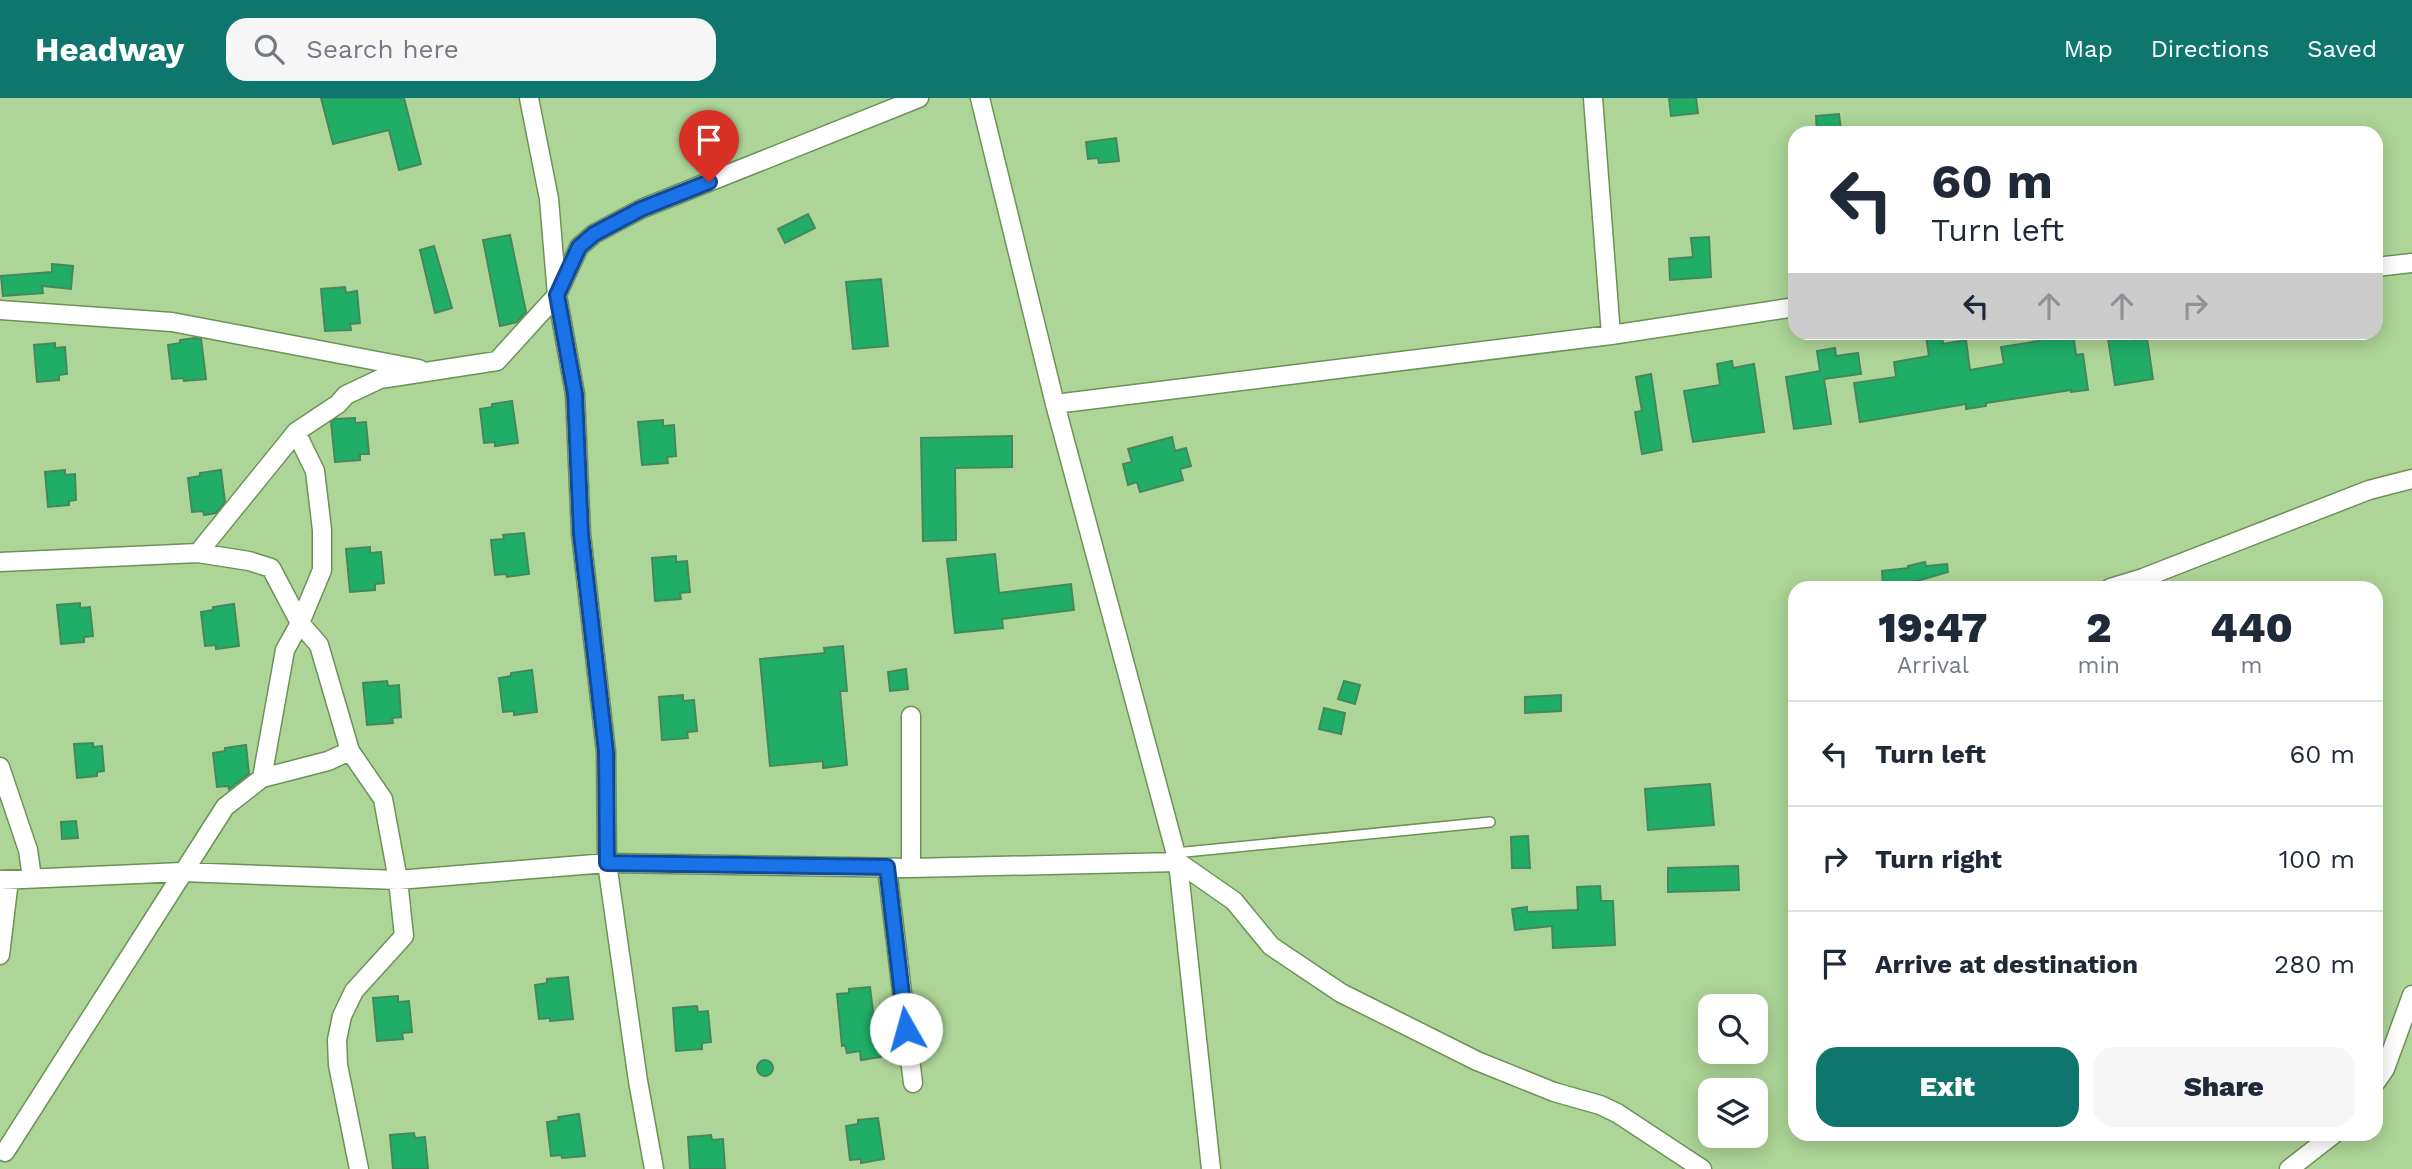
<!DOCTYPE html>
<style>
body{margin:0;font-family:"Work Sans",sans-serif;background:#f6f6f7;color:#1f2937;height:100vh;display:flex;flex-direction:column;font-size:26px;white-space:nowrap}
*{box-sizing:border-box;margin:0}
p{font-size:23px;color:#747a83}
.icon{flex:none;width:38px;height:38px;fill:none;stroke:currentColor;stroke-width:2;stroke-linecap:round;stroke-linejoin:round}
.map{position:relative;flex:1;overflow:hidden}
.panel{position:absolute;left:1788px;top:483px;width:595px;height:560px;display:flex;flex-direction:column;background:#fff;border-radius:21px;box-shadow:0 4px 18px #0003}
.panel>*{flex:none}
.guide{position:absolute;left:1788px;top:28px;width:595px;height:214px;border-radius:21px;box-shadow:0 4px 18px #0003;background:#fff;color:#1f2937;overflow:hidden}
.buttons{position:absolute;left:1698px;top:896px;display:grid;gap:14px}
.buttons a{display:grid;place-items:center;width:70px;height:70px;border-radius:14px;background:#fff;box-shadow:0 4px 18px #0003;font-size:35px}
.pin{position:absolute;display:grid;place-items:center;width:60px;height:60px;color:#fff;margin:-72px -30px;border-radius:50% 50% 50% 0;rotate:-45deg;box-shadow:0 0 7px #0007}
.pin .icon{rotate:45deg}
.me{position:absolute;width:77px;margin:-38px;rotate:353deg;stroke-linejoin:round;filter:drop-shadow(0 0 5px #0008)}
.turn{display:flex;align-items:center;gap:24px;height:147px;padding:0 28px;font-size:32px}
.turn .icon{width:91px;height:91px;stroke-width:2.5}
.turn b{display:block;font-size:49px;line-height:60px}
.lanes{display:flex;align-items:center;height:66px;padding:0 28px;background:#0003;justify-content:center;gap:35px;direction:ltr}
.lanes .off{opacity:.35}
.eta{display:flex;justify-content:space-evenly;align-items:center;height:119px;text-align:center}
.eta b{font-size:42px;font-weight:800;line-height:49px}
.cta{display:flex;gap:14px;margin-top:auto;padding:14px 28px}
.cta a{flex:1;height:80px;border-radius:21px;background:#0f766e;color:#fff;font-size:28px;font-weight:800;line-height:80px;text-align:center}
.cta a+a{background:#f6f6f7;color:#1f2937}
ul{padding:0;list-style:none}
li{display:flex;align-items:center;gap:21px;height:105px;padding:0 28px;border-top:2px solid #e0e1e3}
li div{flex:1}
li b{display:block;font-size:26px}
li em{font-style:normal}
header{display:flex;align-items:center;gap:42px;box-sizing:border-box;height:98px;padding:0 35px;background:#0f766e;color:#fff}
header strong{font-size:33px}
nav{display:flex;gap:38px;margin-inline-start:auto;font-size:24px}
.search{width:490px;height:63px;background:#f6f6f7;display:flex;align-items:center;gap:18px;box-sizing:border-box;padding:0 24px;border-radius:21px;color:#747a83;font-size:26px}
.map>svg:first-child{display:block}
.building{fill:#20ae67;stroke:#45885e;stroke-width:2}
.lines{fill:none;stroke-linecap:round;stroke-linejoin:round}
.service-casing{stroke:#6c9257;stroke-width:12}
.minor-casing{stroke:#6c9257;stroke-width:21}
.service{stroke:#fff;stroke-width:9}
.minor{stroke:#fff;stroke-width:18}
.route-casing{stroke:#114b97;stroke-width:18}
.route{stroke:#1a73e8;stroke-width:12}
</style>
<header>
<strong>Headway</strong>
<div class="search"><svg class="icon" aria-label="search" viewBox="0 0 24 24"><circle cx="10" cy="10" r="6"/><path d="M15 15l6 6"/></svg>Search here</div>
<nav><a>Map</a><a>Directions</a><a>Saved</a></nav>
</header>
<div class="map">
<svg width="2412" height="1071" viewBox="0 0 2412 1071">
<rect width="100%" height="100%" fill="#add597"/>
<path class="building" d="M 321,0 L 404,0 L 421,66 L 399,72 L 389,32 L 333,46 Z
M 1669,0 L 1696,0 L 1698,15 L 1671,18 Z
M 1839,16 L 1841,32 L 1833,33 L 1833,35 L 1817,35 L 1816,18 Z
M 1116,40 L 1119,63 L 1099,65 L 1098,60 L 1088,61 L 1086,44 Z
M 808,116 L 815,130 L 785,145 L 778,131 Z
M 510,137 L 526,214 L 517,224 L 500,228 L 483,142 Z
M 1709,139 L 1711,179 L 1670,182 L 1669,161 L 1693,159 L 1691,140 Z
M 434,148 L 452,210 L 435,215 L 420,152 Z
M 52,166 L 73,168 L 71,191 L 42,188 L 43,195 L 3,198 L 1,178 L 52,174 Z
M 881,181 L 888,248 L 853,251 L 846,184 Z
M 345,189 L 346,195 L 357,193 L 360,225 L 350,226 L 351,232 L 325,233 L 321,191 Z
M 2037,234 L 2073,234 L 2076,257 L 2083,256 L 2088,292 L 2071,294 L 2071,292 L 1986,305 L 1986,308 L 1966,311 L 1966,306 L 1860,324 L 1854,285 L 1896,279 L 1894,264 L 1929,258 L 1926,238 L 1942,236 L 1943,246 L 1966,242 L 1970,272 L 2004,266 L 2001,249 L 2039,243 Z
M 2107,234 L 2133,234 L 2134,242 L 2147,240 L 2153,281 L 2115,287 Z
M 194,240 L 201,241 L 206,281 L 184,283 L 183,280 L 172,281 L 168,247 L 180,245 L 180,242 Z
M 55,245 L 55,250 L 65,249 L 67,276 L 59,277 L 59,282 L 37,284 L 34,247 Z
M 1835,250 L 1836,258 L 1858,255 L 1861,276 L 1824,281 L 1831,326 L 1794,331 L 1786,279 L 1820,273 L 1817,253 Z
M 1732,263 L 1733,270 L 1754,266 L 1764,334 L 1693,344 L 1684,293 L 1720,287 L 1717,266 Z
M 1651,276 L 1662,352 L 1642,356 L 1635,314 L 1642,313 L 1636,279 Z
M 512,303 L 518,345 L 495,348 L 495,344 L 484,345 L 480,311 L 492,309 L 492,306 Z
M 355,320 L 355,325 L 366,324 L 369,356 L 360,356 L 360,362 L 335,364 L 331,324 L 335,321 Z
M 663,322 L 663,328 L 674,327 L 676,358 L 667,359 L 668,365 L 642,367 L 638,324 Z
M 1012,338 L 1012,369 L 955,370 L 956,442 L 923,443 L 921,340 Z
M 1172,339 L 1175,353 L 1186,350 L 1191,368 L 1180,371 L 1183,382 L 1140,394 L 1137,384 L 1128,387 L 1123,366 L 1132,364 L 1128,351 Z
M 65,372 L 65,377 L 75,376 L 76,402 L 69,403 L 69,407 L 48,409 L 45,374 Z
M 221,372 L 225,404 L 216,415 L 204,417 L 203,413 L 192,414 L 188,380 L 200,378 L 200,375 Z
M 524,435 L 529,476 L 507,479 L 506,476 L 495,477 L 491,442 L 504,441 L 503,437 Z
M 370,449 L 370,455 L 381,454 L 384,485 L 375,486 L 375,492 L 350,494 L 346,451 Z
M 995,456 L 999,495 L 1071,486 L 1074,512 L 1002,521 L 1003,530 L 955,535 L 947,461 Z
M 676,458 L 676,464 L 687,463 L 690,494 L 680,495 L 681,501 L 655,503 L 652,460 Z
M 1925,464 L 1926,468 L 1947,466 L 1948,474 L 1903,487 L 1883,489 L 1882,473 L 1909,470 L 1908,468 Z
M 80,505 L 80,510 L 90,509 L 93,538 L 84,539 L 84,544 L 61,546 L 57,507 Z
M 234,506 L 239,548 L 216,551 L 216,547 L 205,548 L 201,514 L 213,512 L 213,509 Z
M 843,548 L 847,593 L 840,593 L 847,667 L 823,670 L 823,663 L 770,668 L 760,561 L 825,555 L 824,550 Z
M 906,571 L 908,591 L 890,593 L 888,574 Z
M 532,572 L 537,614 L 514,617 L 514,613 L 503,614 L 499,580 L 511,578 L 511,575 Z
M 387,583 L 388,588 L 399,587 L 401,619 L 392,620 L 393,625 L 367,627 L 363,585 Z
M 1344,583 L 1360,587 L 1355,606 L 1338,601 Z
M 683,597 L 683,603 L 694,602 L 697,633 L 687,634 L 688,640 L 662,642 L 659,599 Z
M 1561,597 L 1561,613 L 1525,615 L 1525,599 Z
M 1324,610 L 1345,615 L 1341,636 L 1319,631 Z
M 93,645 L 93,649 L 102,648 L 104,673 L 97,674 L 97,678 L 77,680 L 74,646 Z
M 246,647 L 249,676 L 229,691 L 228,688 L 217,689 L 213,655 L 225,653 L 225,650 Z
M 1710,686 L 1714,727 L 1648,732 L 1645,691 Z
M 76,723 L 78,740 L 62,741 L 61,724 Z
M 1528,738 L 1530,770 L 1512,770 L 1511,739 Z
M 1738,768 L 1739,792 L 1668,794 L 1668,770 Z
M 1600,788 L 1601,803 L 1613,803 L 1615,847 L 1553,850 L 1552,828 L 1515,832 L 1512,811 L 1527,809 L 1527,814 L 1578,812 L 1577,789 Z
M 568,879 L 573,921 L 550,923 L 550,920 L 539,921 L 535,887 L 547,885 L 547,881 Z
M 870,889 L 877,945 L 879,945 L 881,959 L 861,962 L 860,953 L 847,955 L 845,947 L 842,948 L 837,896 L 849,895 L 849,891 Z
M 398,898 L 398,904 L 409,903 L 412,934 L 402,935 L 403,941 L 377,943 L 373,900 Z
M 697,908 L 698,914 L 708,913 L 711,944 L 702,945 L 702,951 L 676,953 L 673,910 Z
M757 970a8 8 0 1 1 16 0a8 8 0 1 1-16 0Z
M 579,1016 L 585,1058 L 562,1060 L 561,1057 L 551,1058 L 547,1024 L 559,1022 L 558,1019 Z
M 878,1020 L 884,1061 L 861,1065 L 861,1061 L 850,1062 L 846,1028 L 858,1026 L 858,1022 Z
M 414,1035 L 415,1040 L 425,1039 L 428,1071 L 393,1071 L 390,1037 Z
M 711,1037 L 712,1042 L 723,1041 L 725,1071 L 690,1071 L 688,1039 Z"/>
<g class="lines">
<g class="service-casing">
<path id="service" d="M 1175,755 L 1490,724"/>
</g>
<g class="minor-casing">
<path id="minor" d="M 529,0 L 549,101 L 557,197 L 575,296 L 581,436 L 606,654 L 607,765 L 638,983 L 654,1071
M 980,0 L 1055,306 L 1178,764 L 1211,1071
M 1593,0 L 1611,237
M 2376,169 L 2412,165
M 0,212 L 172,224 L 419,271
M 1055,306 L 1611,237 L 1796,209
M 198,455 L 296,334 L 338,306 L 346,297 L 380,281 L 497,263 L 557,197 L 579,149 L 594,136 L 641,111 L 919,0
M 0,464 L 198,455 L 249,463 L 271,470 L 300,525 L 319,547 L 350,653 L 383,701 L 398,782 L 404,838 L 354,893 L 342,918 L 337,942 L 338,967 L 359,1071
M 2110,490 L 2143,480 L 2369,392 L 2412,381
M 911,618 L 911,770
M 0,669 L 28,752 L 32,780
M 262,680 L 285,552 L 300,525 L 322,472 L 322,432 L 315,373 L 296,334
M 887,770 L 913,985
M 0,782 L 182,774 L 398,782 L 607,765 L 911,770 L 1178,764 L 1234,803 L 1271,848 L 1341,895 L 1477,963 L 1554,994 L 1600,1007 L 1617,1015 L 1702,1071
M 0,857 L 9,782
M 2376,984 L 2385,971 L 2412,897
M 5,1054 L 225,709 L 262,680 L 328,663 L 350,653
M 2289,1071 L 2334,1036"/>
</g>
<use href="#service" class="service"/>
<use href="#minor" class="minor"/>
</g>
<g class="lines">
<g class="route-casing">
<path id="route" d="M 709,84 L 641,111 L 594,136 L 579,149 L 557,197 L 575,296 L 581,436 L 606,654 L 607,765 L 887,769 L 906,931"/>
</g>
<use href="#route" class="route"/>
</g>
</svg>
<div class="buttons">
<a><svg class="icon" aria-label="search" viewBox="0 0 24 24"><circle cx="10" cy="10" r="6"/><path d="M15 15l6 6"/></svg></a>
<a><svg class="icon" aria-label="layers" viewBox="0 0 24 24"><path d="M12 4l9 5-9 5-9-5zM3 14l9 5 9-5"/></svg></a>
</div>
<div class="pin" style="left:709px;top:84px;background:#d93025"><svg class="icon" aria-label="arrive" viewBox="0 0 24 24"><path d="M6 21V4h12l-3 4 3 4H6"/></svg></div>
<svg class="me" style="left:906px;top:931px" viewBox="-20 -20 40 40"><circle r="19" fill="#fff"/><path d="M0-13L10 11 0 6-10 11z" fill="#1a73e8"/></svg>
<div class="guide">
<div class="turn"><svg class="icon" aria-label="left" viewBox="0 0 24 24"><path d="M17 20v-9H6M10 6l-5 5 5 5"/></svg><div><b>60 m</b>Turn left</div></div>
<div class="lanes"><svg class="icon" aria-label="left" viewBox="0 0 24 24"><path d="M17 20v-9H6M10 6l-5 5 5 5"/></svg><svg class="icon off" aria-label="ahead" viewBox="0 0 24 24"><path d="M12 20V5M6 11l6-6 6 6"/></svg><svg class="icon off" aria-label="ahead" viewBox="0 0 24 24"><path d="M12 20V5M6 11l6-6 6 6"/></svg><svg class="icon off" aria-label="right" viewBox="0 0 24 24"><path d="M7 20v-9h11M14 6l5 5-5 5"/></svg></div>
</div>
<section class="panel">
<div class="eta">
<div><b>19:47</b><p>Arrival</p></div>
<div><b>2</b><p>min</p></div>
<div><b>440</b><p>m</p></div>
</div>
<ul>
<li><svg class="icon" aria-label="left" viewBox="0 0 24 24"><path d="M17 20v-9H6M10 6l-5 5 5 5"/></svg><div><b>Turn left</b></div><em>60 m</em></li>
<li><svg class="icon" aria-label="right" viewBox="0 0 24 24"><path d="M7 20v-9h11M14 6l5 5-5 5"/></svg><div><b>Turn right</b></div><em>100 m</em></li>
<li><svg class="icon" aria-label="arrive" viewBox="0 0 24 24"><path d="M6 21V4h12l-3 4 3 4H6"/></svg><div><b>Arrive at destination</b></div><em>280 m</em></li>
</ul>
<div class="cta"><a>Exit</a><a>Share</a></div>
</section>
</div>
